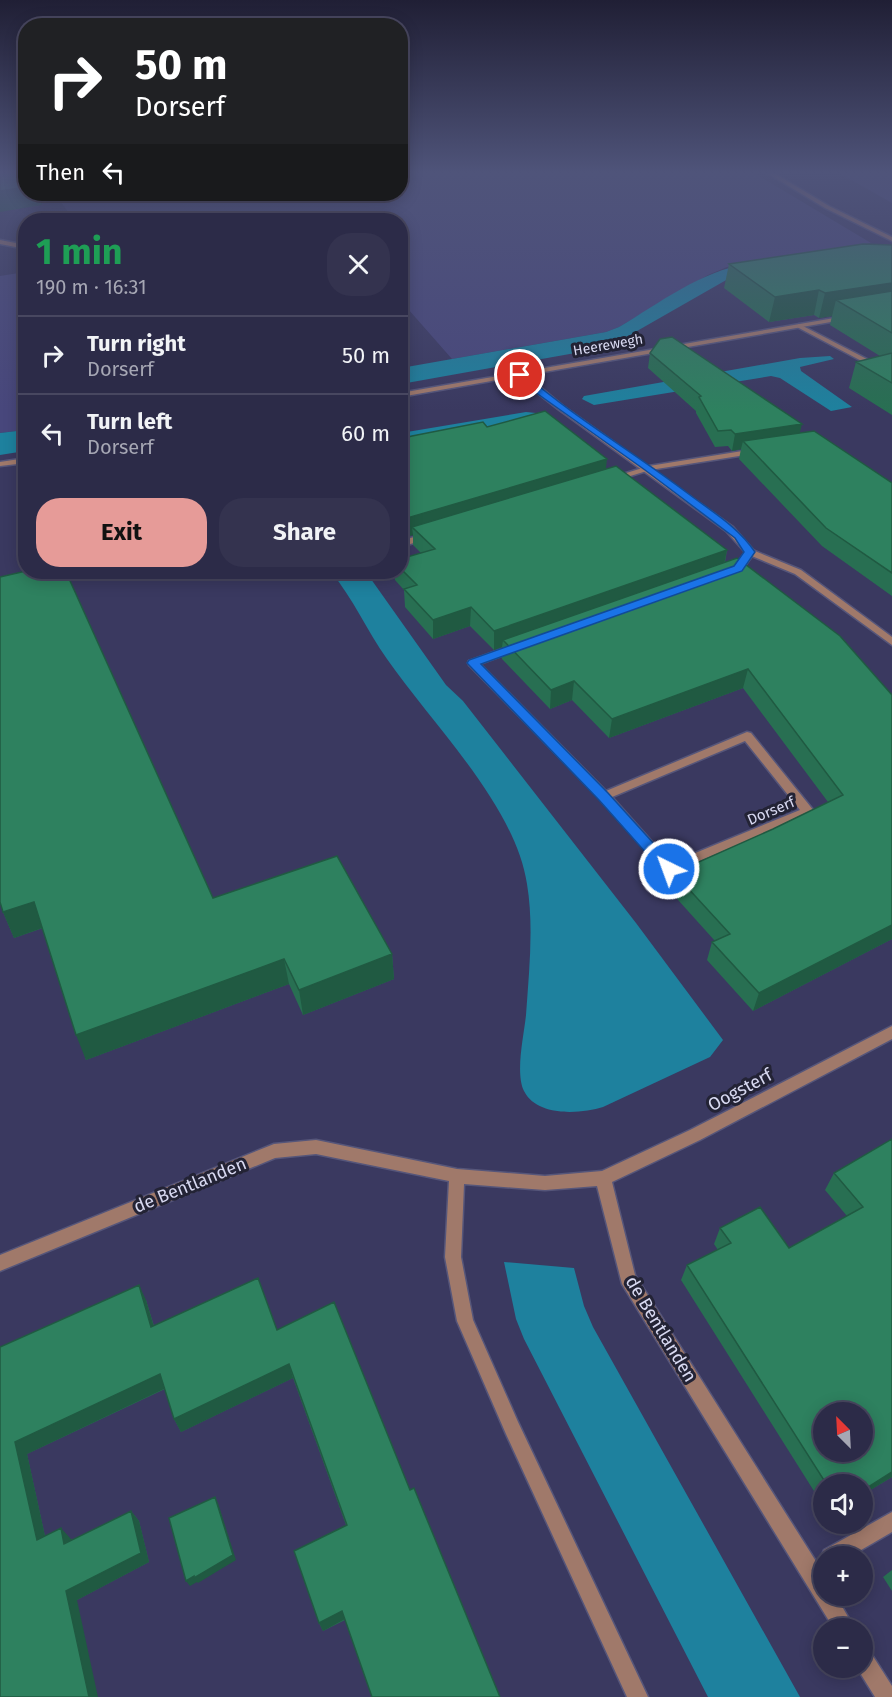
<!DOCTYPE html>
<meta charset="utf-8">
<style>
body{margin:0;font-family:"Fira Sans",sans-serif;background:#34334f;color:#f1f3f6;height:100vh;display:flex;flex-direction:column;font-size:22px;white-space:nowrap}
*{box-sizing:border-box;margin:0}
p{font-size:20px;color:#a6a7b4}
.icon{flex:none;width:33px;height:33px;fill:none;stroke:currentColor;stroke-width:2;stroke-linecap:round;stroke-linejoin:round}
.map{position:relative;flex:1;overflow:hidden}
.panel{position:absolute;left:18px;top:213px;width:390px;height:366px;display:flex;flex-direction:column;background:#2c2b48;border-radius:24px;box-shadow:0 3px 15px #0003,0 0 0 2px #484760}
.panel>*{flex:none}
.guide{position:absolute;left:18px;top:18px;width:390px;height:183px;border-radius:24px;box-shadow:0 3px 15px #0003,0 0 0 2px #484760;background:#202124;color:#fff;overflow:hidden}
.needle{width:39px;rotate:336deg}
.controls{position:absolute;left:813px;top:1402px;display:grid;gap:12px}
.controls a{display:grid;place-items:center;width:60px;height:60px;border-radius:50%;background:#2c2b48;box-shadow:0 3px 15px #0003,0 0 0 2px #484760;font-size:30px}
.pin{position:absolute;display:grid;place-items:center;width:51px;height:51px;color:#fff;margin:-26px;border:3px solid #fff;border-radius:50%;box-shadow:0 2px 6px #0007}
.me{position:absolute;width:66px;margin:-33px;rotate:318deg;stroke-linejoin:round;filter:drop-shadow(0 0 4px #0008)}
.turn{display:flex;align-items:center;gap:21px;height:126px;padding:0 18px;font-size:27px}
.turn .icon{width:78px;height:78px;stroke-width:2.5}
.turn b{display:block;font-size:42px;line-height:51px}
.then{display:flex;align-items:center;height:57px;padding:0 18px;background:#0003;gap:12px;font-size:22px}
.round{display:grid;place-items:center;flex:none;width:63px;height:63px;border-radius:24px;background:#34334f}
.headline{display:flex;align-items:center;justify-content:space-between;height:102px;padding:0 18px}
h1{font-size:36px;font-weight:700;line-height:45px;color:#1e9e55}
.primary-button{display:flex;gap:12px;margin-top:auto;padding:12px 18px}
.primary-button a{flex:1;height:69px;border-radius:24px;background:#e69b98;color:#111;font-size:24px;font-weight:700;line-height:69px;text-align:center}
.primary-button a+a{background:#34334f;color:#f1f3f6}
ul{padding:0;list-style:none}
li{display:flex;align-items:center;gap:18px;height:78px;padding:0 18px;border-top:2px solid #484760}
li div{flex:1}
li b{display:block;font-size:22px}
li em{font-style:normal}
.map>svg:first-child{display:block}
.green{fill:#48477c}
.water{fill:#1e819e}
.lines{fill:none;stroke-linecap:round;stroke-linejoin:round}
.service-casing{stroke:#56567a;stroke-width:3}
.pedestrian-casing{stroke:#56567a;stroke-width:3}
.minor-casing{stroke:#56567a;stroke-width:3}
.tertiary-casing{stroke:#56567a;stroke-width:3}
.service{fill:#a0796a;fill-rule:evenodd}
.pedestrian{fill:#a0796a;fill-rule:evenodd}
.minor{fill:#a0796a;fill-rule:evenodd}
.tertiary{fill:#a0796a;fill-rule:evenodd}
.wall{fill:#286f52}
.shaded-wall{fill:#205a42}
.building{fill:#2e815f;stroke:#205a42;stroke-width:1.5;fill-rule:evenodd}
.route{fill:#1a73e8;stroke:#114b97;stroke-width:1.5}
.labels{text-anchor:middle;dominant-baseline:central;stroke-width:6;stroke-linejoin:round;paint-order:stroke}
.far-street-label{font-size:14px;fill:#d8d9f1;stroke:#232335}
.street-label{font-size:15px;fill:#d8d9f1;stroke:#232335}
.near-street-label{font-size:18px;fill:#d8d9f1;stroke:#232335}
</style>
<div class="map">
<svg width="892" height="1697" viewBox="0 0 892 1697">
<rect width="100%" height="100%" fill="#3a3960"/>
<path class="green" d="M 401,173 L 754,173 L 871,243 L 727,267 L 708,275 L 619,327 L 606,332 L 452,359 L 401,301 L 400,220 L 74,220 L 55,194 L 400,194 Z
M 839,173 L 892,173 L 892,203 Z
M 25,272 L 25,430 L 0,433 L 0,276 Z"/>
<path class="water" d="M 748,264 L 728,279 L 609,347 L 401,384 L 401,368 L 606,332 L 619,327 C 660,303 700,271 748,264 Z
M 830,356 L 834,359 L 800,367 L 801,371 L 852,407 L 831,411 L 780,378 L 771,376 L 594,405 L 582,399 L 584,396 L 800,358 Z
M 526,412 L 536,413 L 540,417 L 537,420 L 401,443 L 401,433 Z
M 25,430 L 25,451 L 0,455 L 0,433 Z
M 331,572 L 366,572 L 446,685 L 463,701 L 636,923 L 723,1040 L 710,1057 L 603,1107 C 580,1114 537,1117 524,1091 C 515,1073 524,1035 526,1015 C 529,972 534,926 527,884 C 515,805 432,724 387,659 C 367,631 353,598 331,572 Z
M 504,1262 L 574,1268 L 584,1306 L 593,1327 L 800,1697 L 708,1697 L 524,1339 L 516,1319 Z"/>
<g class="lines">
<g class="service-casing">
<path id="service" d="M 0,240 L 26,245 L 26,249 L 0,244 Z
M 799,324 L 892,372 L 892,377 L 797,327 L 796,326 Z
M 755,449 L 759,451 L 758,453 L 650,470 L 614,481 L 610,478 L 649,466 Z
M 428,533 L 431,534 L 431,538 L 400,547 L 400,541 Z
M 473,660 L 477,661 L 606,791 L 747,732 L 751,733 L 814,811 L 812,814 L 673,872 L 665,872 L 600,799 L 469,665 L 469,661 ZM 745,741 L 800,810 L 671,863 L 612,797 Z
M 892,1512 L 892,1532 L 849,1557 L 824,1557 L 824,1562 L 821,1557 L 824,1550 Z"/>
</g>
<g class="pedestrian-casing">
<path id="pedestrian" d="M 750,549 L 801,570 L 892,637 L 892,645 L 795,574 L 747,554 L 747,550 Z"/>
</g>
<g class="minor-casing">
<path id="minor" d="M 517,373 L 523,373 L 563,406 L 733,527 L 755,552 L 741,571 L 730,574 L 725,571 L 735,567 L 745,552 L 726,531 L 558,409 L 517,377 Z
M 516,644 L 521,647 L 520,649 L 477,665 L 473,666 L 468,663 L 469,661 Z
M 892,1026 L 892,1039 L 700,1140 L 612,1182 L 635,1275 L 824,1574 L 824,1596 L 836,1596 L 855,1629 L 834,1629 L 622,1284 L 597,1186 L 545,1190 L 464,1184 L 461,1257 L 473,1320 L 518,1422 L 648,1697 L 627,1697 L 506,1434 L 457,1321 L 445,1257 L 449,1181 L 316,1154 L 275,1158 L 0,1271 L 0,1255 L 274,1144 L 316,1140 L 457,1169 L 545,1176 L 602,1171 L 690,1130 Z
M 862,1647 L 869,1650 L 892,1686 L 892,1697 L 875,1697 L 857,1668 L 862,1668 Z"/>
</g>
<g class="tertiary-casing">
<path id="tertiary" d="M 767,173 L 774,173 L 829,206 L 892,237 L 892,241 L 825,208 Z
M 846,316 L 849,318 L 848,319 L 400,397 L 400,393 Z
M 26,458 L 26,463 L 0,466 L 0,462 Z"/>
</g>
<use href="#service" class="service"/>
<use href="#pedestrian" class="pedestrian"/>
<use href="#minor" class="minor"/>
<use href="#tertiary" class="tertiary"/>
</g>
<path class="wall" d="M 892,245 L 892,415 L 849,388 L 856,362 L 880,356 L 830,325 L 832,316 L 819,318 L 814,315 L 769,322 L 724,288 L 729,264 Z
M 650,353 L 892,483 L 892,596 L 822,546 L 739,459 L 741,449 L 732,451 L 728,446 L 715,447 L 696,413 L 696,411 L 648,368 Z
M 487,427 L 606,469 L 727,550 L 725,562 L 892,695 L 892,939 L 753,1011 L 707,960 L 712,942 L 715,941 L 670,891 L 674,873 L 773,829 L 828,802 L 743,688 L 609,738 L 572,700 L 550,709 L 502,659 L 502,647 L 494,650 L 470,626 L 433,639 L 405,607 L 404,590 L 395,580 L 394,572 L 400,572 L 400,559 L 421,553 L 413,545 L 413,535 L 405,537 L 400,533 L 400,439 Z
M 213,898 L 392,954 L 394,979 L 303,1015 L 289,984 L 86,1060 L 43,928 L 14,938 L 3,912 Z
M 892,1139 L 892,1477 L 862,1495 L 862,1485 L 824,1485 L 824,1507 L 681,1280 L 687,1265 L 718,1250 L 714,1244 L 720,1228 L 789,1248 L 847,1216 L 825,1190 L 834,1173 Z
M 146,1300 L 154,1326 L 277,1330 L 410,1490 L 345,1620 L 323,1631 L 319,1623 L 346,1525 L 293,1378 L 181,1432 L 174,1419 L 165,1389 L 27,1454 L 45,1536 L 71,1539 L 72,1540 L 131,1511 L 139,1521 L 149,1562 L 77,1600 L 0,1697 L 0,1347 Z
M 892,1570 L 892,1591 L 883,1577 Z"/>
<path class="shaded-wall" d="M 26,187 L 26,194 L 39,194 L 42,205 L 0,212 L 0,191 Z
M 892,283 L 892,307 L 836,300 L 832,316 L 819,318 L 825,293 Z
M 819,290 L 814,315 L 769,322 L 775,297 Z
M 802,424 L 798,440 L 743,441 L 741,449 L 732,451 L 735,434 Z
M 607,459 L 605,477 L 412,527 L 413,535 L 405,537 L 404,519 Z
M 727,550 L 723,569 L 503,640 L 502,647 L 494,650 L 494,631 Z
M 471,607 L 470,626 L 433,639 L 433,620 Z
M 748,669 L 743,688 L 609,738 L 612,719 Z
M 574,681 L 572,700 L 550,709 L 551,690 Z
M 34,902 L 45,927 L 14,938 L 3,912 Z
M 892,925 L 892,939 L 753,1011 L 759,993 Z
M 392,954 L 394,979 L 303,1015 L 299,990 Z
M 284,959 L 289,984 L 86,1060 L 76,1035 Z
M 139,1285 L 146,1300 L 158,1341 L 151,1327 Z
M 289,1364 L 293,1378 L 181,1432 L 174,1419 Z
M 160,1374 L 168,1387 L 27,1454 L 48,1550 L 37,1540 L 15,1442 Z
M 892,1472 L 892,1477 L 862,1495 L 862,1491 Z
M 215,1497 L 218,1503 L 236,1560 L 198,1583 L 197,1582 L 190,1586 L 186,1581 Z
M 131,1511 L 139,1521 L 149,1562 L 77,1600 L 98,1697 L 89,1697 L 66,1591 Z
M 61,1528 L 71,1539 L 75,1554 L 64,1544 Z
M 342,1611 L 345,1619 L 323,1631 L 319,1623 Z"/>
<path class="building" d="M 0,173 L 26,173 L 26,187 L 0,191 Z
M 863,244 L 892,245 L 892,283 L 825,293 L 819,290 L 775,297 L 729,264 Z
M 892,291 L 892,333 L 836,300 Z
M 672,337 L 802,424 L 735,434 L 731,430 L 718,431 L 699,397 L 701,396 L 650,353 L 660,339 Z
M 892,353 L 892,383 L 856,362 Z
M 545,411 L 607,459 L 404,519 L 400,515 L 400,439 L 412,436 L 483,422 L 487,427 Z
M 814,431 L 892,483 L 892,573 L 826,528 L 743,441 Z
M 616,466 L 727,550 L 494,631 L 471,607 L 433,620 L 404,589 L 417,585 L 400,568 L 400,559 L 435,549 L 412,527 Z
M 737,558 L 840,636 L 892,695 L 892,925 L 759,993 L 712,942 L 730,934 L 674,873 L 773,829 L 843,795 L 748,669 L 612,719 L 574,681 L 551,690 L 503,640 Z
M 26,571 L 66,572 L 213,898 L 337,856 L 392,954 L 299,990 L 284,959 L 76,1035 L 34,902 L 3,912 L 0,902 L 0,577 Z
M 892,1139 L 892,1472 L 862,1491 L 862,1485 L 827,1485 L 687,1265 L 731,1243 L 720,1228 L 760,1207 L 789,1248 L 863,1207 L 834,1173 ZM 824,1413 L 862,1413 L 862,1452 L 824,1452 Z
M 258,1278 L 277,1330 L 334,1302 L 410,1490 L 414,1488 L 500,1697 L 372,1697 L 342,1611 L 319,1623 L 294,1551 L 347,1525 L 289,1364 L 174,1419 L 160,1374 L 15,1442 L 37,1540 L 61,1528 L 64,1544 L 131,1511 L 141,1553 L 66,1591 L 89,1697 L 0,1697 L 0,1347 L 139,1285 L 151,1327 Z
M 215,1497 L 233,1555 L 194,1578 L 194,1576 L 186,1581 L 169,1518 Z"/>
<linearGradient id="sky" x2="0" y2="1"><stop stop-color="#201f35"/><stop offset="0.42" stop-color="#4f547a"/><stop offset="1" stop-color="#4f547a" stop-opacity="0"/></linearGradient>
<rect width="892" height="411" fill="url(#sky)"/>
<path class="route" d="M 517,373 L 523,373 C 575,418 635,453 690,495 C 714,513 738,527 755,552 L 742,571 L 481,664 L 608,793 L 674,866 L 676,869 L 674,873 L 664,873 L 599,800 L 467,663 L 469,660 L 734,566 L 744,552 L 735,538 L 645,470 L 535,392 L 517,376 Z"/>
<g class="labels">
<g class="far-street-label">
<text transform="translate(608 345) rotate(-10)">Heerewegh</text>
</g>
<g class="street-label">
<text transform="translate(771 811) rotate(-23)">Dorserf</text>
</g>
<g class="near-street-label">
<text transform="translate(740 1090) rotate(-28)">Oogsterf</text>
<text transform="translate(190 1185) rotate(-22)">de Bentlanden</text>
<text transform="translate(661 1329) rotate(59)">de Bentlanden</text>
</g>
</g>
</svg>
<div class="controls">
<a><svg class="needle" viewBox="-14 -14 28 28"><path d="M0-13l5 13h-10z" fill="#e53935"/><path d="M0 13l5-13h-10z" fill="#a6a7b4"/></svg></a>
<a><svg class="icon" aria-label="sound" viewBox="0 0 24 24"><path d="M4 9h4l5-4v14l-5-4H4zM17 9q2 3 0 6"/></svg></a>
<a>+</a>
<a>−</a>
</div>
<div class="pin" style="left:520px;top:375px;background:#d93025"><svg class="icon" aria-label="arrive" viewBox="0 0 24 24"><path d="M6 21V4h12l-3 4 3 4H6"/></svg></div>
<svg class="me" style="left:669px;top:869px" viewBox="-20 -20 40 40"><circle r="17" fill="#1a73e8" stroke="#fff" stroke-width="3"/><path d="M0-11L8 9 0 5-8 9z" fill="#fff"/></svg>
<div class="guide">
<div class="turn"><svg class="icon" aria-label="right" viewBox="0 0 24 24"><path d="M7 20v-9h11M14 6l5 5-5 5"/></svg><div><b>50 m</b>Dorserf</div></div>
<div class="then">Then<svg class="icon" aria-label="left" viewBox="0 0 24 24"><path d="M17 20v-9H6M10 6l-5 5 5 5"/></svg></div>
</div>
<section class="panel">
<div class="headline"><div><h1>1 min</h1><p>190 m · 16:31</p></div><a class="round"><svg class="icon" aria-label="close" viewBox="0 0 24 24"><path d="M6 6l12 12M18 6L6 18"/></svg></a></div>
<ul>
<li><svg class="icon" aria-label="right" viewBox="0 0 24 24"><path d="M7 20v-9h11M14 6l5 5-5 5"/></svg><div><b>Turn right</b><p>Dorserf</p></div><em>50 m</em></li>
<li><svg class="icon" aria-label="left" viewBox="0 0 24 24"><path d="M17 20v-9H6M10 6l-5 5 5 5"/></svg><div><b>Turn left</b><p>Dorserf</p></div><em>60 m</em></li>
</ul>
<div class="primary-button"><a>Exit</a><a>Share</a></div>
</section>
</div>
